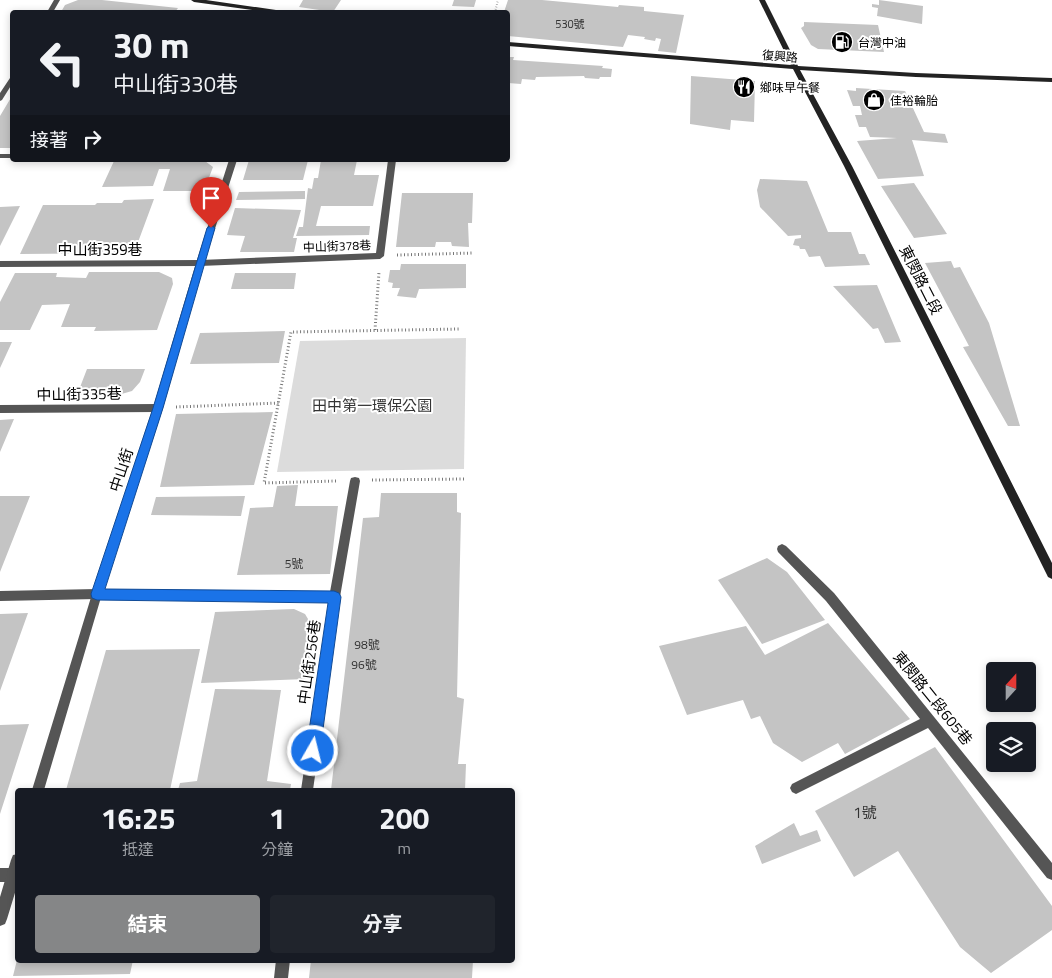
<!DOCTYPE html>
<html lang="zh-TW">
<meta charset="utf-8">
<style>
body{margin:0;font-family:"Titillium Web","Noto Sans TC",sans-serif;background:#20242c;color:#f1f3f6;height:100vh;display:flex;flex-direction:column;font-size:19px;white-space:nowrap}
*{box-sizing:border-box;margin:0}
p{font-size:16px;color:#9ea1a6}
.icon{flex:none;width:28px;height:28px;fill:none;stroke:currentColor;stroke-width:2;stroke-linecap:round;stroke-linejoin:round}
.map{position:relative;flex:1;overflow:hidden}
.panel{position:absolute;left:15px;top:788px;width:500px;height:175px;display:flex;flex-direction:column;background:#171b24;border-radius:5px;box-shadow:0 2px 8px #0003}
.panel>*{flex:none}
.top-card{position:absolute;left:10px;top:10px;width:500px;height:152px;border-radius:5px;box-shadow:0 2px 8px #0003;background:#171b24;color:#f1f3f6;overflow:hidden}
.needle{width:32px;rotate:21deg}
.fabs{position:absolute;left:986px;top:662px;display:grid;gap:10px}
.fabs a{display:grid;place-items:center;width:50px;height:50px;border-radius:5px;background:#171b24;box-shadow:0 2px 8px #0003;font-size:25px}
.pin{position:absolute;display:grid;place-items:center;width:42px;height:42px;color:#fff;margin:-51px -21px;border-radius:50% 50% 50% 0;rotate:-45deg;box-shadow:0 0 5px #0007}
.pin .icon{rotate:45deg}
.me{position:absolute;width:55px;margin:-28px;rotate:8deg;stroke-linejoin:round;filter:drop-shadow(0 0 4px #0008)}
.turn{display:flex;align-items:center;gap:18px;height:105px;padding:0 20px;font-size:22px}
.turn .icon{width:65px;height:65px;stroke-width:2.5}
.turn b{display:block;font-size:35px;line-height:42px}
.then{display:flex;align-items:center;height:48px;padding:0 20px;background:#0003;gap:10px;font-size:19px}
.eta{display:flex;justify-content:space-evenly;align-items:center;height:85px;text-align:center}
.eta b{font-size:30px;font-weight:700;line-height:35px}
.action{display:flex;gap:10px;margin-top:auto;padding:10px 20px}
.action a{flex:1;height:58px;border-radius:5px;background:#858687;color:#fff;font-size:20px;font-weight:700;line-height:58px;text-align:center}
.action a+a{background:#20242c;color:#f1f3f6}
.map>svg:first-child{display:block}
.green{fill:#dcdcdc}
.building{fill:#c4c4c4}
.lines{fill:none;stroke-linecap:round;stroke-linejoin:round}
.path-far1{stroke:#777;stroke-width:2;stroke-dasharray:0.5 2;stroke-linecap:butt}
.path{stroke:#777;stroke-width:3;stroke-dasharray:1 2.5;stroke-linecap:butt}
.lane{fill:#555;fill-rule:evenodd}
.street{fill:#555;fill-rule:evenodd}
.secondary{fill:#222;fill-rule:evenodd}
.route{fill:#1a73e8;stroke:#114b97}
.labels{text-anchor:middle;dominant-baseline:central;stroke-width:4;stroke-linejoin:round;paint-order:stroke}
.far-number-label{font-size:11px;fill:#313131}
.far-poi-label{font-size:12px;fill:#000;stroke:#fff;text-anchor:start}
.far-street-label{font-size:12px;fill:#000;stroke:#fff}
.number-label{font-size:12px;fill:#313131}
.street-label{font-size:15px;fill:#000;stroke:#fff}
.park-label{font-size:15px;fill:#333;stroke:#fff}
.near-number-label{font-size:15px;fill:#313131}
</style>
<div class="map">
<svg width="1052" height="978" viewBox="0 0 1052 978">
<rect width="100%" height="100%" fill="#fff"/>
<path class="green" d="M 466,338 L 464,469 L 277,472 L 300,341 Z"/>
<path class="building" d="M 78,0 L 102,0 L 178,8 L 175,12 L 61,12 L 65,5 Z
M 303,0 L 341,0 L 333,12 L 299,7 Z
M 454,0 L 476,0 L 474,7 L 452,6 Z
M 508,0 L 542,0 L 618,7 L 619,5 L 644,7 L 644,11 L 684,15 L 676,53 L 658,51 L 661,39 L 656,38 L 655,41 L 644,39 L 645,37 L 628,35 L 623,47 L 508,36 L 508,12 L 504,12 Z
M 879,0 L 923,6 L 922,24 L 877,16 L 878,8 L 872,7 L 872,4 L 879,5 Z
M 804,22 L 878,25 L 884,52 L 818,49 L 811,45 L 801,28 L 804,26 Z
M 508,57 L 514,57 L 513,60 L 603,66 L 602,68 L 612,69 L 611,77 L 600,77 L 599,79 L 585,78 L 584,76 L 536,77 L 535,80 L 522,79 L 521,84 L 508,83 Z
M 691,76 L 755,81 L 754,122 L 731,120 L 730,130 L 690,124 Z
M 856,88 L 905,91 L 924,132 L 945,134 L 948,143 L 912,140 L 924,176 L 878,179 L 857,141 L 897,138 L 870,137 L 866,127 L 859,127 L 855,115 L 862,115 L 860,106 L 853,106 L 847,90 L 856,91 Z
M 12,96 L 12,148 L 0,148 L 0,116 Z
M 249,160 L 308,160 L 303,180 L 243,180 Z
M 321,160 L 357,160 L 354,175 L 379,175 L 373,206 L 321,206 L 316,226 L 370,226 L 369,235 L 296,236 L 299,227 L 303,227 L 308,188 L 312,189 L 314,178 L 318,178 Z
M 114,161 L 205,161 L 213,167 L 204,191 L 163,191 L 170,169 L 159,169 L 153,186 L 102,187 Z
M 760,179 L 807,181 L 828,232 L 851,232 L 859,254 L 865,254 L 870,265 L 825,267 L 820,256 L 809,257 L 805,249 L 800,249 L 799,246 L 793,245 L 795,239 L 801,238 L 801,235 L 788,236 L 760,207 L 757,190 Z
M 914,183 L 947,234 L 914,238 L 881,186 Z
M 305,191 L 305,199 L 236,200 L 239,192 Z
M 402,193 L 473,193 L 472,223 L 468,223 L 469,247 L 452,246 L 451,242 L 436,242 L 435,247 L 396,247 Z
M 154,199 L 134,253 L 20,254 L 43,205 L 95,205 L 97,203 L 122,203 L 124,200 Z
M 20,206 L 0,246 L 0,207 Z
M 235,208 L 301,210 L 293,238 L 297,238 L 294,252 L 240,252 L 245,236 L 227,235 Z
M 951,261 L 954,268 L 960,267 L 989,323 L 1020,426 L 1008,426 L 963,347 L 969,346 L 925,263 Z
M 401,264 L 466,264 L 466,288 L 419,289 L 416,298 L 397,296 L 400,288 L 392,288 L 393,283 L 388,282 L 390,270 L 400,270 Z
M 89,272 L 159,272 L 172,278 L 173,284 L 157,330 L 94,331 L 96,327 L 61,327 L 70,304 L 42,305 L 30,330 L 0,330 L 0,302 L 15,273 L 57,273 L 56,277 L 86,278 Z
M 235,273 L 296,273 L 294,289 L 231,289 Z
M 877,285 L 901,342 L 885,343 L 878,328 L 873,329 L 833,286 Z
M 285,331 L 279,363 L 190,364 L 200,333 Z
M 0,342 L 12,342 L 0,368 Z
M 87,369 L 145,369 L 140,382 L 132,391 L 118,395 L 77,395 Z
M 273,412 L 254,485 L 160,487 L 176,414 Z
M 14,419 L 0,452 L 0,420 Z
M 298,485 L 295,506 L 338,506 L 330,574 L 237,575 L 250,508 L 273,507 L 277,486 Z
M 381,493 L 457,493 L 457,512 L 461,513 L 457,697 L 464,699 L 458,764 L 466,764 L 465,790 L 331,790 L 363,518 L 379,517 Z
M 0,496 L 30,496 L 0,572 Z
M 245,496 L 241,516 L 151,515 L 156,497 Z
M 767,558 L 787,572 L 825,620 L 762,644 L 718,580 Z
M 294,609 L 305,614 L 314,629 L 306,679 L 201,683 L 215,612 Z
M 28,613 L 0,691 L 0,614 Z
M 828,623 L 910,719 L 845,754 L 838,743 L 802,762 L 773,743 L 760,716 L 751,719 L 743,700 L 687,715 L 659,646 L 746,626 L 765,655 Z
M 200,649 L 170,790 L 66,790 L 106,650 Z
M 215,689 L 281,690 L 267,781 L 291,784 L 290,790 L 178,790 L 180,783 L 197,781 Z
M 29,724 L 0,814 L 0,725 Z
M 935,747 L 1052,906 L 1052,930 L 991,973 L 960,947 L 898,851 L 854,877 L 815,811 Z
M 794,823 L 800,836 L 817,830 L 821,841 L 762,864 L 755,846 Z
M 17,960 L 133,960 L 130,974 L 13,976 Z
M 311,960 L 473,960 L 472,978 L 309,978 Z"/>
<g class="lines">
<path class="path-far1" d="M 495,12 L 498,0"/>
<path class="path" d="M 397,255 L 474,253
M 375,330 L 379,272
M 176,407 L 279,403
M 372,480 L 464,479
M 336,481 L 264,483 L 291,332 L 459,329"/>
<path class="lane" d="M 54,0 L 60,0 L 53,12 L 47,12 Z
M 12,77 L 12,84 L 2,100 L 0,101 L 0,93 L 10,78 Z
M 0,154 L 12,154 L 12,158 L 0,158 Z
M 388,160 L 396,160 L 384,256 L 380,259 L 200,266 L 0,267 L 0,261 L 200,260 L 376,253 Z
M 158,404 L 163,408 L 158,412 L 0,413 L 0,405 Z
M 355,477 L 359,478 L 360,481 L 340,597 L 313,790 L 301,790 L 329,602 L 97,599 L 0,601 L 0,591 L 97,589 L 330,592 L 350,481 L 351,478 Z
M 782,544 L 786,546 L 834,593 L 1052,863 L 1052,880 L 1047,878 L 928,728 L 796,794 L 792,792 L 790,788 L 792,784 L 920,719 L 826,601 L 778,552 L 777,549 L 778,546 Z
M 0,868 L 13,868 L 18,870 L 18,880 L 13,882 L 0,882 Z
M 276,960 L 290,960 L 288,978 L 274,978 Z"/>
<path class="street" d="M 229,160 L 237,160 L 204,263 L 163,408 L 102,594 L 44,790 L 32,790 L 92,594 L 153,408 L 196,263 Z
M 18,854 L 18,883 L 7,919 L 5,924 L 0,926 L 0,897 L 11,860 L 13,855 Z"/>
<path class="secondary" d="M 191,0 L 206,0 L 276,10 L 279,12 L 267,12 L 194,2 Z
M 759,0 L 765,0 L 798,66 L 916,73 L 1052,78 L 1052,82 L 916,77 L 800,70 L 852,166 L 1052,563 L 1052,579 L 1048,577 L 844,166 L 793,69 L 508,46 L 508,42 L 791,65 Z"/>
</g>
<path class="route" d="M 211,225 L 215,228 L 163,408 L 105,589 L 334,591 L 339,593 L 341,597 L 320,751 L 318,756 L 313,758 L 308,756 L 306,751 L 328,603 L 97,600 L 92,598 L 91,594 L 153,408 L 207,228 Z"/>
<defs>
<g id="fuel-disc" transform="scale(1.125)"><circle r="9.5" fill="#000" stroke="#fff"/><path d="M-5.5-6h7V0h2V4h1.3V-2.5L3-4.5l.8-.8L6-3V5H2.5V1h-1V6h-7ZM-4.2-4.7v3.2H.2V-4.7Z" fill="#fff"/></g>
<g id="restaurant-disc" transform="scale(1.125)"><circle r="9.5" fill="#000" stroke="#fff"/><path d="M-5-6h1v4h1v-4h1v4h1v-4h1v5L-1.5 .5V6h-2V.5L-5-1ZM5-6V6H3V1.5H1.5Q1.5-4 5-6Z" fill="#fff"/></g>
<g id="shop-disc" transform="scale(1.125)"><circle r="9.5" fill="#000" stroke="#fff"/><path d="M-5-2.5h2.3a2.7 3.5 0 0 1 5.4 0H5L5.5 6h-11ZM-1.5-2.5h3a1.5 2.3 0 0 0-3 0Z" fill="#fff"/></g>
</defs>
<g fill-rule="evenodd">
<use href="#fuel-disc" x="842" y="42"/>
<use href="#restaurant-disc" x="744" y="87"/>
<use href="#shop-disc" x="874" y="100"/>
</g>
<g class="labels">
<g class="far-number-label">
<text x="570" y="24">530號</text>
</g>
<g class="far-poi-label">
<text x="858" y="42">台灣中油</text>
<text x="760" y="87">鄉味早午餐</text>
<text x="890" y="100">佳裕輪胎</text>
</g>
<g class="far-street-label">
<text transform="translate(780 56) rotate(5)">復興路</text>
<text transform="translate(337 246) rotate(-2)">中山街378巷</text>
</g>
<g class="number-label">
<text x="294" y="563">5號</text>
<text x="367" y="644">98號</text>
<text x="364" y="664">96號</text>
</g>
<g class="street-label">
<text x="100" y="249">中山街359巷</text>
<text transform="translate(921 280) rotate(63)">東閔路二段</text>
<text transform="translate(79 394) rotate(-1)">中山街335巷</text>
<text transform="translate(121 470) rotate(-72)">中山街</text>
<text transform="translate(309 662) rotate(-82)">中山街256巷</text>
<text transform="translate(933 698) rotate(51)">東閔路二段605巷</text>
</g>
<g class="park-label">
<text x="372" y="405">田中第一環保公園</text>
</g>
<g class="near-number-label">
<text x="865" y="812">1號</text>
</g>
</g>
</svg>
<div class="fabs">
<a><svg class="needle" viewBox="-14 -14 28 28"><path d="M0-13l5 13h-10z" fill="#e53935"/><path d="M0 13l5-13h-10z" fill="#9ea1a6"/></svg></a>
<a><svg class="icon" aria-label="layers" viewBox="0 0 24 24"><path d="M12 4l9 5-9 5-9-5zM3 14l9 5 9-5"/></svg></a>
</div>
<div class="pin" style="left:211px;top:228px;background:#d93025"><svg class="icon" aria-label="arrive" viewBox="0 0 24 24"><path d="M6 21V4h12l-3 4 3 4H6"/></svg></div>
<svg class="me" style="left:313px;top:751px" viewBox="-20 -20 40 40"><circle r="17" fill="#1a73e8" stroke="#fff" stroke-width="3"/><path d="M0-11L8 9 0 5-8 9z" fill="#fff"/></svg>
<div class="top-card">
<div class="turn"><svg class="icon" aria-label="left" viewBox="0 0 24 24"><path d="M17 20v-9H6M10 6l-5 5 5 5"/></svg><div><b>30 m</b>中山街330巷</div></div>
<div class="then">接著<svg class="icon" aria-label="right" viewBox="0 0 24 24"><path d="M7 20v-9h11M14 6l5 5-5 5"/></svg></div>
</div>
<section class="panel">
<div class="eta">
<div><b>16:25</b><p>抵達</p></div>
<div><b>1</b><p>分鐘</p></div>
<div><b>200</b><p>m</p></div>
</div>
<div class="action"><a>結束</a><a>分享</a></div>
</section>
</div>
